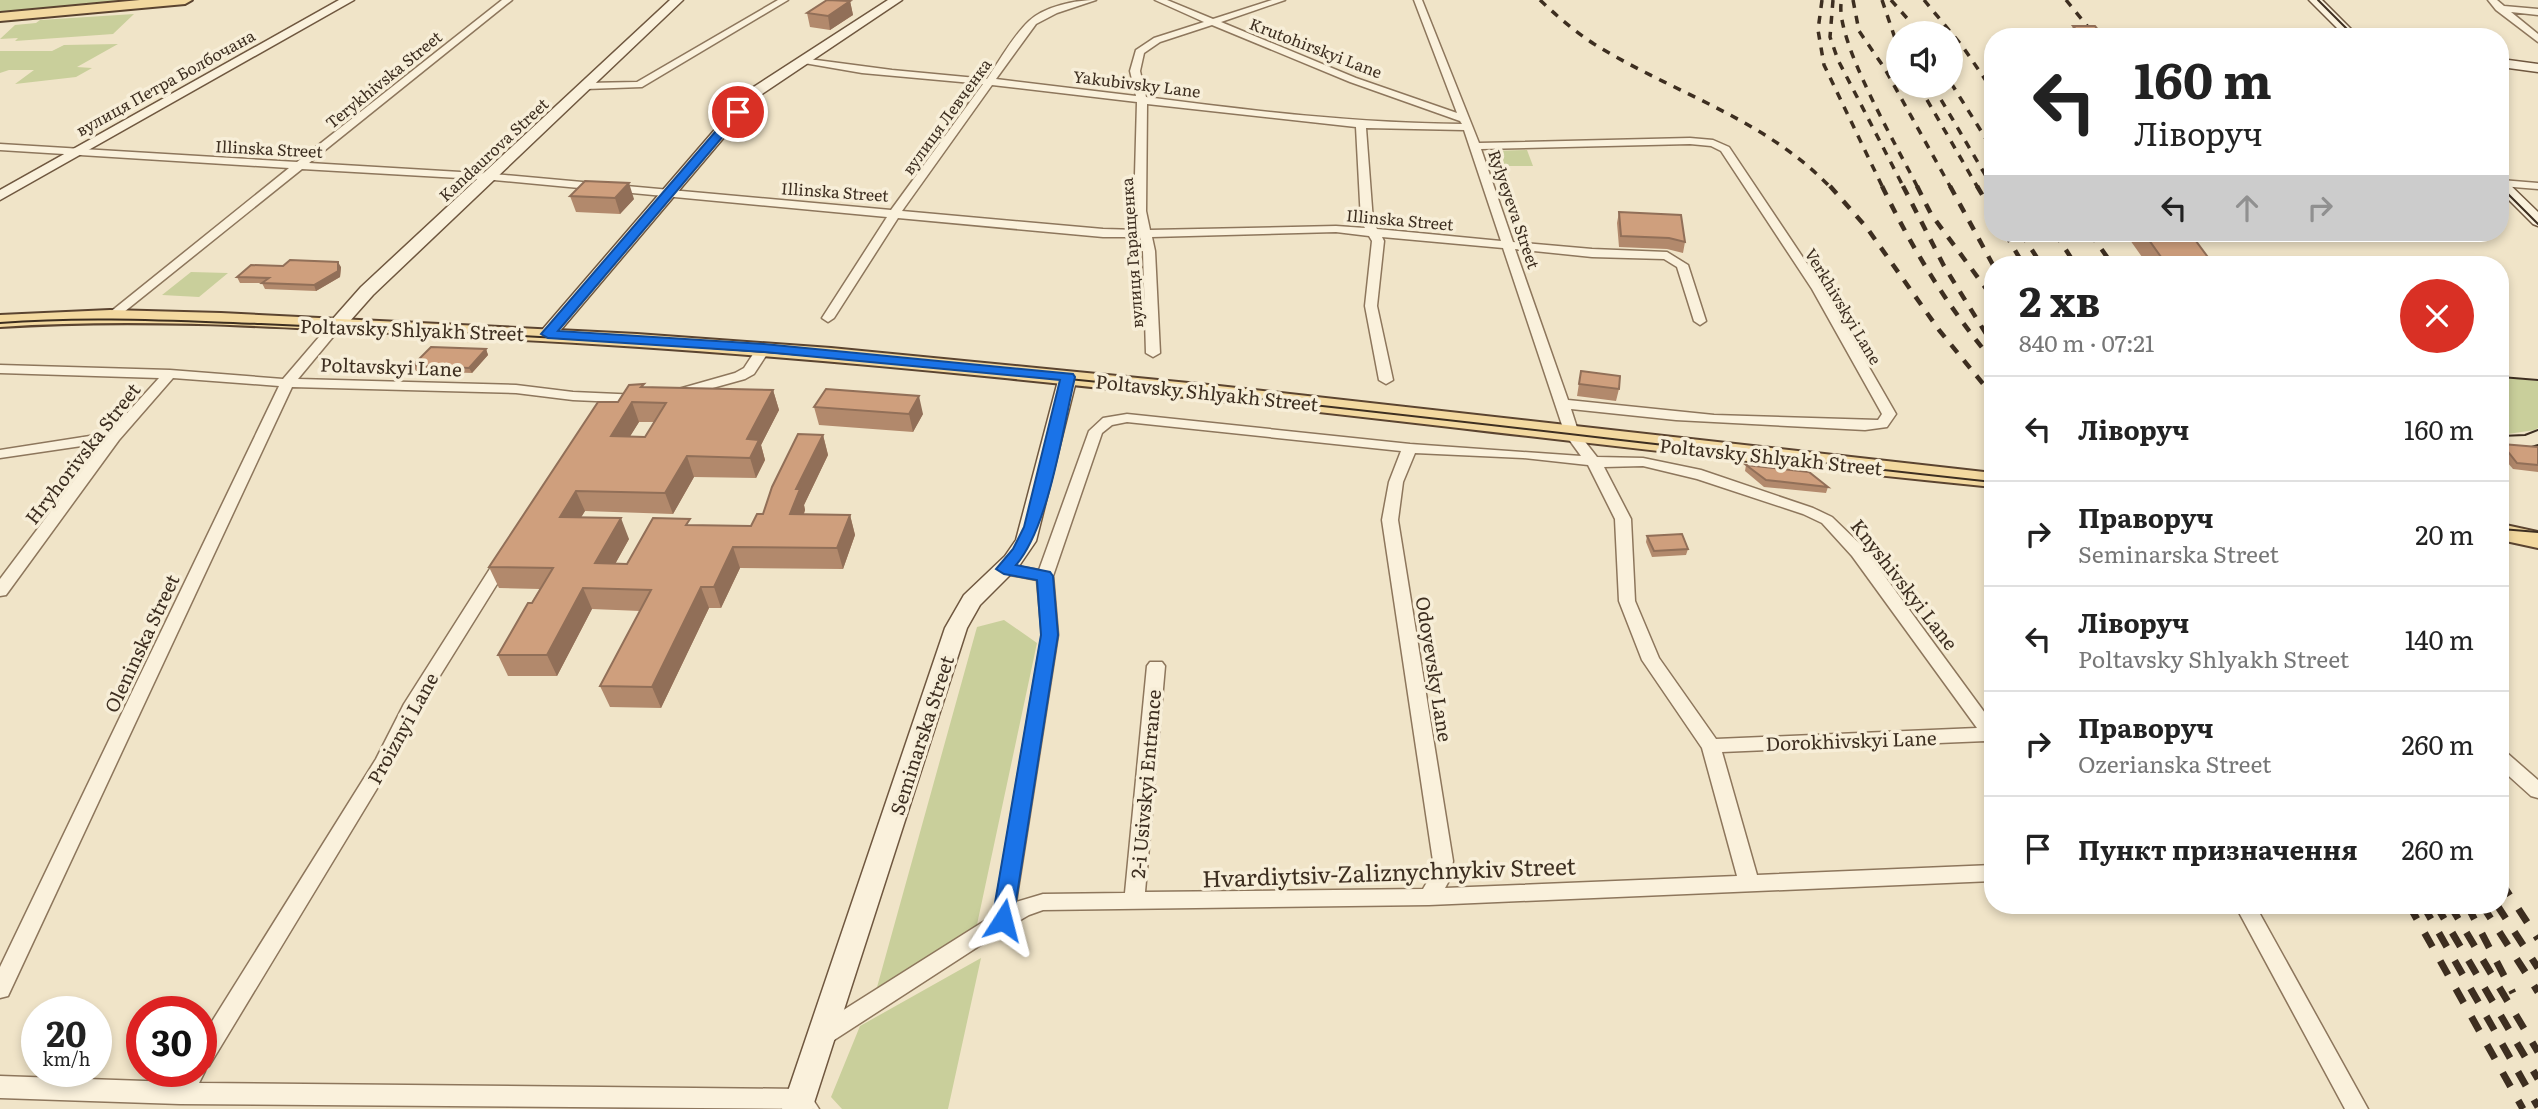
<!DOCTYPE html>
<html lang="uk">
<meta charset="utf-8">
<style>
body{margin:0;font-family:Literata,serif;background:#f2f2f2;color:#222;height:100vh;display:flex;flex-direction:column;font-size:26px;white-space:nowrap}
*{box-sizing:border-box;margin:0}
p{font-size:23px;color:#767676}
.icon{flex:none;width:38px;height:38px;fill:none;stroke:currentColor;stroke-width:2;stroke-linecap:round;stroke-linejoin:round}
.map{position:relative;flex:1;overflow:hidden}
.drawer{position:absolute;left:1984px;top:256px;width:525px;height:658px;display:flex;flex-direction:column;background:#fff;border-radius:28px;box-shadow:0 4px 10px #0003}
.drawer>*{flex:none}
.top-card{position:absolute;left:1984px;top:28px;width:525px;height:214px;border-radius:28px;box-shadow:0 4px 10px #0003;background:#fff;color:#222;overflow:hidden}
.controls{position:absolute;left:1886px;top:21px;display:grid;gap:14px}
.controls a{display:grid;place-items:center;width:77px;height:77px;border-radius:50%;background:#fff;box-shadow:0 4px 10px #0003;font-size:35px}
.speed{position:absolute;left:21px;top:996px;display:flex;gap:14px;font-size:35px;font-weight:700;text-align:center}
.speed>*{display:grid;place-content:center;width:91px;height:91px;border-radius:50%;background:#fff;box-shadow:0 4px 10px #0003;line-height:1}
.speed small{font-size:18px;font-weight:400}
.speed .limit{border:10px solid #d22;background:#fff;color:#111}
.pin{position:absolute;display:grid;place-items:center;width:60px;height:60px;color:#fff;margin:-30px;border:4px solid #fff;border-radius:50%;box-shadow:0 2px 7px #0007}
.me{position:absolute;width:77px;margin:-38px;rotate:9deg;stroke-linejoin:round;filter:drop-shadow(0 0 5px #0008)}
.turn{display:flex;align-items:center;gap:24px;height:147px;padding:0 35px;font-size:32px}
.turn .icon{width:91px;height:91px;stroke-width:2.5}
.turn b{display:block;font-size:49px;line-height:60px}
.lanes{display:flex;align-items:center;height:66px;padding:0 35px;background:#0003;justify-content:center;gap:35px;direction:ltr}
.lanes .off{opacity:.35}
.round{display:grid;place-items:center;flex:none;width:74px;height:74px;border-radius:37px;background:#f2f2f2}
.summary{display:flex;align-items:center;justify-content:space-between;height:119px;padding:0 35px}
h1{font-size:42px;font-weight:700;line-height:52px}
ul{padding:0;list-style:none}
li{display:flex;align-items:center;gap:21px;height:105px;padding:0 35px;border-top:2px solid #e0e0e0}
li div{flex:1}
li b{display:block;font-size:26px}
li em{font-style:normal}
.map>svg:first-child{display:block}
.green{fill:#c9cf9b}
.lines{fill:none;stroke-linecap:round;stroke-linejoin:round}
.street-casing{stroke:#8d765c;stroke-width:3}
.secondary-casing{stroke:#6f573f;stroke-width:3}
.primary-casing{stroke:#5b4430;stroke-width:4}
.street{fill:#faf1dc;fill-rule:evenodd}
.secondary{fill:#faf1dc;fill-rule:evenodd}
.primary{fill:#f3d9a0;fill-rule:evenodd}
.tram{stroke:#3d2e20;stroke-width:2}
.rail-far2{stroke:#3d2e20;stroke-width:3.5;stroke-dasharray:8 8;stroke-linecap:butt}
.rail-far1{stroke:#3d2e20;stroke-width:4.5;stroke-dasharray:10 10;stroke-linecap:butt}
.rail{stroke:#3d2e20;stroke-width:7;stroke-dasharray:16 16;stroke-linecap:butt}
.wall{fill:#b2896c;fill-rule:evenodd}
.shaded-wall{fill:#916f58}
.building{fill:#cf9f7d;stroke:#916f58;stroke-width:2;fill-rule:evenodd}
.route{fill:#1a73e8;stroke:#114b97;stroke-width:2}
.labels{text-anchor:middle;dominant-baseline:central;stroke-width:7;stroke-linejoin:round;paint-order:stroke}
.far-street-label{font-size:16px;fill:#3d2e20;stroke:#f7eed8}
.street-label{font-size:19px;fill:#3d2e20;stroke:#f7eed8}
.near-street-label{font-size:23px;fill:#3d2e20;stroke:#f7eed8}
</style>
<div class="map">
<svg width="2538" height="1109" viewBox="0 0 2538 1109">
<rect width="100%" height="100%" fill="#f0e4c8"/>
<path class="green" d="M 0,0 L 132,0 L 0,12 Z
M 134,14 L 113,34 L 15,41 L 18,38 L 0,39 L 15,25 L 36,23 L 40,20 Z
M 118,44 L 77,67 L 92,68 L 76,77 L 15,84 L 34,70 L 9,70 L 0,73 L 0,51 L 52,51 L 64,45 Z
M 1527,150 L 1533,166 L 1495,166 L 1489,151 Z
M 191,272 L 228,273 L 199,297 L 162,295 Z
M 2501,377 L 2538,381 L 2538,428 L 2535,430 L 2501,435 Z
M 1004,620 L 1037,643 L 975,934 L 874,998 L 977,627 Z
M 981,958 L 948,1109 L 842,1109 L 831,1097 L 860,1026 Z"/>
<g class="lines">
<g class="street-casing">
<path id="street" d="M 502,0 L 512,0 L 309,163 L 494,174 L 891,210 L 983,84 L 862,73 L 804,63 L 801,62 L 801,58 L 892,70 L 987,79 C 1000,60 1013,36 1029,21 C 1045,6 1076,0 1096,0 L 1057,13 L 1036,24 L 996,79 L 1136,96 L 1130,71 L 1136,50 L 1154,38 L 1204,22 L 1155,0 L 1167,0 L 1213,19 L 1272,0 L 1285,0 L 1221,22 L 1356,78 L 1457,113 L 1414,0 L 1422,0 L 1479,143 L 1690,138 L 1713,140 L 1729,147 L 1824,289 L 1896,414 L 1887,427 L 1865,430 L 1676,420 L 1571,409 L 1579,434 L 1597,457 L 1643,458 L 1701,470 L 1813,508 L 1832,517 L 1864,548 L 1993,724 L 1993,744 L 1986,741 L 1722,752 L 1757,875 L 1993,865 L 1993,881 L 1429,905 L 1043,910 L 1029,915 L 1010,926 L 831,1042 L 823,1045 L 815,1042 L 812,1035 L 815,1028 L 994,915 L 1042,635 L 1037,580 L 1005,574 L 997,569 L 1005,564 L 1039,570 L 1089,431 L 1103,418 L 1127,414 L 1410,444 L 1581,456 L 1565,434 L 1503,248 L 1382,237 L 1384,241 L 1377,306 L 1393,380 L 1386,384 L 1379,380 L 1365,306 L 1372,241 L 1369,236 L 1336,232 L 1152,237 L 1155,251 L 1160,353 L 1153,357 L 1146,353 L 1143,251 L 1140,237 L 1103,237 L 898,218 L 834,318 L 828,322 L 822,318 L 887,217 L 494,180 L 302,169 L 114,320 L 108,316 L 109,313 L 289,168 L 0,150 L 0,144 L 297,162 ZM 1212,25 L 1350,82 L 1460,121 L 1462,124 C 1356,123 1252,111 1146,97 L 1140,71 L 1144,53 L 1160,42 ZM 992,85 L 1137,102 L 1134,211 L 1139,230 L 1103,229 L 902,211 ZM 1147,104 L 1356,127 L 1361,221 L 1365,228 L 1336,226 L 1150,230 L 1146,211 ZM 1366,128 L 1464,130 L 1501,241 L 1377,229 L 1373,221 ZM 1690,144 L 1711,146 L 1721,151 L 1812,289 L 1882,414 L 1878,420 L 1714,415 L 1568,400 L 1515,249 L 1592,257 L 1664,259 L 1677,267 L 1694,321 L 1700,325 L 1706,321 L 1688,265 L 1667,252 L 1592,249 L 1513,242 L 1481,149 ZM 1127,422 L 1401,451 L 1389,482 L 1382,520 L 1433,861 L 1430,877 L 1423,889 L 1145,892 L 1165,666 L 1162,662 L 1150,662 L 1147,666 L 1125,893 L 1043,894 L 1016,902 L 1058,635 L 1053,576 L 1102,433 L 1112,425 ZM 1415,453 L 1523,458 L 1588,465 L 1615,519 L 1619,601 L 1642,660 L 1702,748 L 1737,876 L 1445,888 L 1450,879 L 1453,861 L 1398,520 L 1403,482 ZM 1643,466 L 1697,479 L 1803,514 L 1822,523 L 1852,556 L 1977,728 L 1716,739 L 1659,658 L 1635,601 L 1631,519 L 1604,467 Z
M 778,0 L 788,0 L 642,87 L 586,89 L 581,86 L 586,83 L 637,82 Z
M 2488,0 L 2497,0 L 2504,6 L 2538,9 L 2538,15 L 2511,12 L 2538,34 L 2538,42 L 2496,10 Z
M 2501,180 L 2538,183 L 2538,189 L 2501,186 Z
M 336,322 L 342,326 L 298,379 L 516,385 L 573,392 L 640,395 L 647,399 L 640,403 L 573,400 L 516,393 L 292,387 L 8,996 L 0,998 L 0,967 L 279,386 L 173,378 L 119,440 L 6,595 L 0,596 L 0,579 L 102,443 L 0,458 L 0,450 L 109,433 L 159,378 L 0,373 L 0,365 L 170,370 L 283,379 L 331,323 Z
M 764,344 L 771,348 L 754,374 L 745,379 L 680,397 L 673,393 L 675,390 L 735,373 L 744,368 L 759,345 Z
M 504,555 L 512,560 L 418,711 L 390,767 L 209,1066 L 204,1068 L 205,1071 L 199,1083 L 800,1089 L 808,1092 L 819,1109 L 180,1104 L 0,1098 L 0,1076 L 174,1082 L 181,1071 L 201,1071 L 201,1039 L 376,759 L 404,704 L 498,556 Z
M 2501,751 L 2507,753 L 2538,780 L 2538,798 L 2531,796 L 2501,769 Z
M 2235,905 L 2255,905 L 2368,1109 L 2345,1109 Z"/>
</g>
<g class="secondary-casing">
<path id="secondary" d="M 339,0 L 354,0 L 0,200 L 0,190 Z
M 670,0 L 683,0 L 373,295 L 342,330 L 330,330 L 327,326 L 330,322 L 361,287 Z
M 888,0 L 902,0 L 759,96 L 554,338 L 542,338 L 539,334 L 542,330 L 749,90 Z
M 2309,0 L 2322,0 L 2359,37 L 2346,37 Z
M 2501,59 L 2538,64 L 2538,72 L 2501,67 Z
M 2501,180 L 2506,181 L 2538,212 L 2538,226 L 2533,224 L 2501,192 Z
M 1068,372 L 1077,377 L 1036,541 L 1019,566 L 980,605 L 967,628 L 812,1109 L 782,1109 L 945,628 L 964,595 L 1005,556 L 1016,540 L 1059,377 Z"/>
</g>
<g class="primary-casing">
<path id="primary" d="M 140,0 L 192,0 L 185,4 L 0,21 L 0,13 Z
M 110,310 L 221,313 L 637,334 L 831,348 L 1219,386 L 1993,473 L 1993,487 C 1496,438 1002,364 502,339 C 335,331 167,316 0,327 L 0,315 Z
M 2501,524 L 2538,532 L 2538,548 L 2501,540 Z"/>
</g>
<use href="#street" class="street"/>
<use href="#secondary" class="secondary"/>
<use href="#primary" class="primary"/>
<path class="tram" d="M 2318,0 L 2355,37
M 2501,187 L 2538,224
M 0,323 C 87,316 174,321 261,324 C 348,328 435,332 522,336 C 1015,362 1503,429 1993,482
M 2501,377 L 2538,380
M 2501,436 L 2525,435 L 2538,430
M 2501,447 L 2528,448 L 2538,445
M 2501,529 L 2538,532"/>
<path class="rail-far2" d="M 1540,0 C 1557,16 1574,31 1594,44 C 1673,93 1766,119 1831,188
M 1822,0 L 1818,30 L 1824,65 L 1883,188
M 1833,0 L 1830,37 L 1838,60 L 1904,188
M 1853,0 L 1859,31 L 1885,69 L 1951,188
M 1882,0 L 1899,50
M 1891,0 L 1920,33
M 1924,0 L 1963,47 L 1993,91
M 2066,0 L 2093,33
M 1841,4 C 1837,44 1898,148 1918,188
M 1951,83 L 1993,150
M 1919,86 L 1978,188
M 1933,86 L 1993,188"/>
<path class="rail-far1" d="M 1830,186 L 1867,228 L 1939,330 L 1993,396
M 1882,186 C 1913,250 1947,306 1993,361
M 1903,186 L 1944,266 L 1993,345
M 1917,186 L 1931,214 L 1993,298
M 1950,186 L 1993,265
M 1977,186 L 1993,213
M 2005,233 L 2023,264
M 2021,233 L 2041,264
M 2055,233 L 2075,264
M 2090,233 L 2112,264"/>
<path class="rail" d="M 2501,882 L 2538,939
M 2409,905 L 2523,1109
M 2423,905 L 2538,1107
M 2436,905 L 2538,1079
M 2450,905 L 2538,1052
M 2467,905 L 2513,993
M 2482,905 L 2538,992
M 2497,905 L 2538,968"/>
</g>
<path class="wall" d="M 850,1 L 853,15 L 830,30 L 810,27 L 807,13 Z
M 2073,26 L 2104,37 L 2069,37 Z
M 570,196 L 634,199 L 620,214 L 576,212 Z
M 1619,212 L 1685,242 L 1683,253 L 1667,249 L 1619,247 L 1617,223 Z
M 2125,233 L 2190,233 L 2213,264 L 2147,264 Z
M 341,267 L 340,277 L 316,291 L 265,289 L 262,283 L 240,283 L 237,277 Z
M 486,349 L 488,355 L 472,373 L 416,371 L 413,365 Z
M 1581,371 L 1619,389 L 1616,401 L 1577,396 Z
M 645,387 L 773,390 L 779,410 L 761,445 L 765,460 L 756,478 L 694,477 L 673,514 L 585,511 L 581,517 L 629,539 L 615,564 L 627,564 L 692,525 L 751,526 L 763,514 L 823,435 L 828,455 L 804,505 L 805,510 L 804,514 L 850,515 L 855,535 L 843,569 L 740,568 L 721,608 L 709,608 L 661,708 L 610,707 L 600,686 L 640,611 L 592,609 L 557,676 L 508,676 L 498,655 L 540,589 L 499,588 L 489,567 L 618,402 ZM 639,422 L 654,422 L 645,437 L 630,436 Z
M 814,407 L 923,414 L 913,432 L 819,425 Z
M 2502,444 L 2538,447 L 2538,472 L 2513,469 L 2501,455 Z
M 1746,465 L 1828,487 L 1826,493 L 1764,487 L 1745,471 Z
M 1647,536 L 1688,549 L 1686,555 L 1652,557 L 1646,542 Z"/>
<path class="shaded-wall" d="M 850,1 L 853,15 L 830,30 L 828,16 Z
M 629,183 L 634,199 L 620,214 L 615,198 Z
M 338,262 L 341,267 L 340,277 L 316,291 L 314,285 Z
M 486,349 L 488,355 L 472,373 L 469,368 Z
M 773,390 L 779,410 L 761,445 L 765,460 L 756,478 L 750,458 L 747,439 Z
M 919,396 L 923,414 L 913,432 L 909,414 Z
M 632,402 L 639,422 L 618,456 L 611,436 Z
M 823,435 L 828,455 L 804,505 L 805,510 L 796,535 L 790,514 L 796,489 Z
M 687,456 L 694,477 L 673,514 L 665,493 Z
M 576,491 L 585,511 L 569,537 L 560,517 Z
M 850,515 L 855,535 L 843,569 L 837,548 Z
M 621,518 L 629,539 L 604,584 L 595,563 Z
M 733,547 L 740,568 L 721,608 L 714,587 Z
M 701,587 L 709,608 L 661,708 L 652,687 Z
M 583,588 L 592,609 L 557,676 L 547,655 Z"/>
<path class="building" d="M 827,0 L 850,1 L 828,16 L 807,13 Z
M 2073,26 L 2095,26 L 2104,37 L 2082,37 Z
M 585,181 L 629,183 L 615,198 L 570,196 Z
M 1619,212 L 1681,215 L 1685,242 L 1669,238 L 1621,236 Z
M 2144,233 L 2190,233 L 2213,264 L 2166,264 Z
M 290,260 L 338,262 L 338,271 L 314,285 L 262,283 L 269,278 L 237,277 L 251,265 L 283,266 Z
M 431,347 L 486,349 L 469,368 L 413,365 Z
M 1581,371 L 1620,376 L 1619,389 L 1579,384 Z
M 644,384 L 641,387 L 773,390 L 747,439 L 759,440 L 750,458 L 687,456 L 665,493 L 576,491 L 560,517 L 621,518 L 595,563 L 627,564 L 653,518 L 690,519 L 686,525 L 751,526 L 757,514 L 763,514 L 772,487 L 798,434 L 823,435 L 796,489 L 800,489 L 790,514 L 850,515 L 837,548 L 733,547 L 714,587 L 701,587 L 652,687 L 600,686 L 651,590 L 583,588 L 547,655 L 498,655 L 528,603 L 532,603 L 553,568 L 489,567 L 598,402 L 618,402 L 629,385 ZM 632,402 L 666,403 L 645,437 L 611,436 Z
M 826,389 L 919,396 L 909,414 L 814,407 Z
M 2502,444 L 2538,447 L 2538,465 L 2517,463 Z
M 1746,465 L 1809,472 L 1828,487 L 1766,480 Z
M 1682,534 L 1688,549 L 1654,551 L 1647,536 Z"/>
<path class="route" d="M 738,109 L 742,110 L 742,114 L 558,331 L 764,344 L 1073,374 L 1075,377 C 1063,428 1049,527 1016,565 L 1050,572 L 1053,576 L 1058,635 L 1013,920 L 1010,926 L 1003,929 L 995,926 L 992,920 L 1041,635 L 1037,580 L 1004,574 L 996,569 L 1013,549 L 1024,527 L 1060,380 L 764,352 L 548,338 L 541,334 L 734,110 Z"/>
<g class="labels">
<g class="far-street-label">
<text transform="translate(1316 47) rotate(21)">Krutohirskyi Lane</text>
<text transform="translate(383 79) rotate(-39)">Terykhivska Street</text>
<text transform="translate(165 82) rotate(-29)">вулиця Петра Болбочана</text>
<text transform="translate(1137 83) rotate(7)">Yakubivsky Lane</text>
<text transform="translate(946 116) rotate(-54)">вулиця Левченка</text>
<text transform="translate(269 148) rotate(3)">Illinska Street</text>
<text transform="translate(493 149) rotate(-43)">Kandaurova Street</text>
<text transform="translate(835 191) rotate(4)">Illinska Street</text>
<text transform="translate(1515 209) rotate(71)">Rylyeyeva Street</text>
<text transform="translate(1400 219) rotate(5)">Illinska Street</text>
<text transform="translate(1131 253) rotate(-94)">вулиця Гаращенка</text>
<text transform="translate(1844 306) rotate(59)">Verkhivskyi Lane</text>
</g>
<g class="street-label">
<text transform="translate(412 329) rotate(2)">Poltavsky Shlyakh Street</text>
<text transform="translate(391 366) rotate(2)">Poltavskyi Lane</text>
<text transform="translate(1207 392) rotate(6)">Poltavsky Shlyakh Street</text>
<text transform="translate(82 453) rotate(-52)">Hryhorivska Street</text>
<text transform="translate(1771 456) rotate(6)">Poltavsky Shlyakh Street</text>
<text transform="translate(1905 584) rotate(52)">Knyshivskyi Lane</text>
<text transform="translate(141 643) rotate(-65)">Oleninska Street</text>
<text transform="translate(1435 669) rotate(81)">Odoyevsky Lane</text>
<text transform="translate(402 728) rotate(-61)">Proiznyi Lane</text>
<text transform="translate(921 735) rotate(-72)">Seminarska Street</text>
<text transform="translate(1851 740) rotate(-2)">Dorokhivskyi Lane</text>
<text transform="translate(1145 784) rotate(-85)">2-i Usivskyi Entrance</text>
</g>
<g class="near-street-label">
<text transform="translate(1389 871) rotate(-2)">Hvardiytsiv-Zaliznychnykiv Street</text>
</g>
</g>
</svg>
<div class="controls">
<a><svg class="icon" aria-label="sound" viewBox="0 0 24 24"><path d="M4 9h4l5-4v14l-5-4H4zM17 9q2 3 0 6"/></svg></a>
</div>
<div class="speed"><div>20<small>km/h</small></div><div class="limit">30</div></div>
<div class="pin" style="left:738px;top:112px;background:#d93025"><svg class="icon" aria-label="arrive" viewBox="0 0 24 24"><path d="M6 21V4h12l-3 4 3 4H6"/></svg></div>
<svg class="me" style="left:1003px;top:920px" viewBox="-20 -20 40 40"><path d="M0-17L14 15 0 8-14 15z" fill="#1a73e8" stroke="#fff" stroke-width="4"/></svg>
<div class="top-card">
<div class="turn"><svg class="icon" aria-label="left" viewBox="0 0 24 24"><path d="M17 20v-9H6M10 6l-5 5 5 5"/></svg><div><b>160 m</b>Ліворуч</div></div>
<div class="lanes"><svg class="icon" aria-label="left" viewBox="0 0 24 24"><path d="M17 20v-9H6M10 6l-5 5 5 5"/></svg><svg class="icon off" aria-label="ahead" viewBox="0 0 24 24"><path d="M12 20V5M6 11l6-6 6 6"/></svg><svg class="icon off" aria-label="right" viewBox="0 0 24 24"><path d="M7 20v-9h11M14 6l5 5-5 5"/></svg></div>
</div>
<section class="drawer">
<div class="summary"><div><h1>2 хв</h1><p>840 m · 07:21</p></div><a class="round" style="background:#d93025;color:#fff"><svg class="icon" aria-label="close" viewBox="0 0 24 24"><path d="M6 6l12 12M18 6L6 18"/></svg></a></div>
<ul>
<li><svg class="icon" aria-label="left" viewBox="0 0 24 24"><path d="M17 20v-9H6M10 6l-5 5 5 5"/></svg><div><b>Ліворуч</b></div><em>160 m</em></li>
<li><svg class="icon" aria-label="right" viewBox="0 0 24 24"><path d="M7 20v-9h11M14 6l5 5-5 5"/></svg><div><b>Праворуч</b><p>Seminarska Street</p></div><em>20 m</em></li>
<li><svg class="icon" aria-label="left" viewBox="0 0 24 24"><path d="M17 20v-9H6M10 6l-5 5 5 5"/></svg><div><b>Ліворуч</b><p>Poltavsky Shlyakh Street</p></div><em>140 m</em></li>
<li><svg class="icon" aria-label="right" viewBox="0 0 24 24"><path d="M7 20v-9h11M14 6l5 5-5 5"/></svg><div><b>Праворуч</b><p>Ozerianska Street</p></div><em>260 m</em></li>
<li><svg class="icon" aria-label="arrive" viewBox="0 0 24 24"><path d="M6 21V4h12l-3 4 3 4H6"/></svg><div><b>Пункт призначення</b></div><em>260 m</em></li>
</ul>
</section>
</div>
